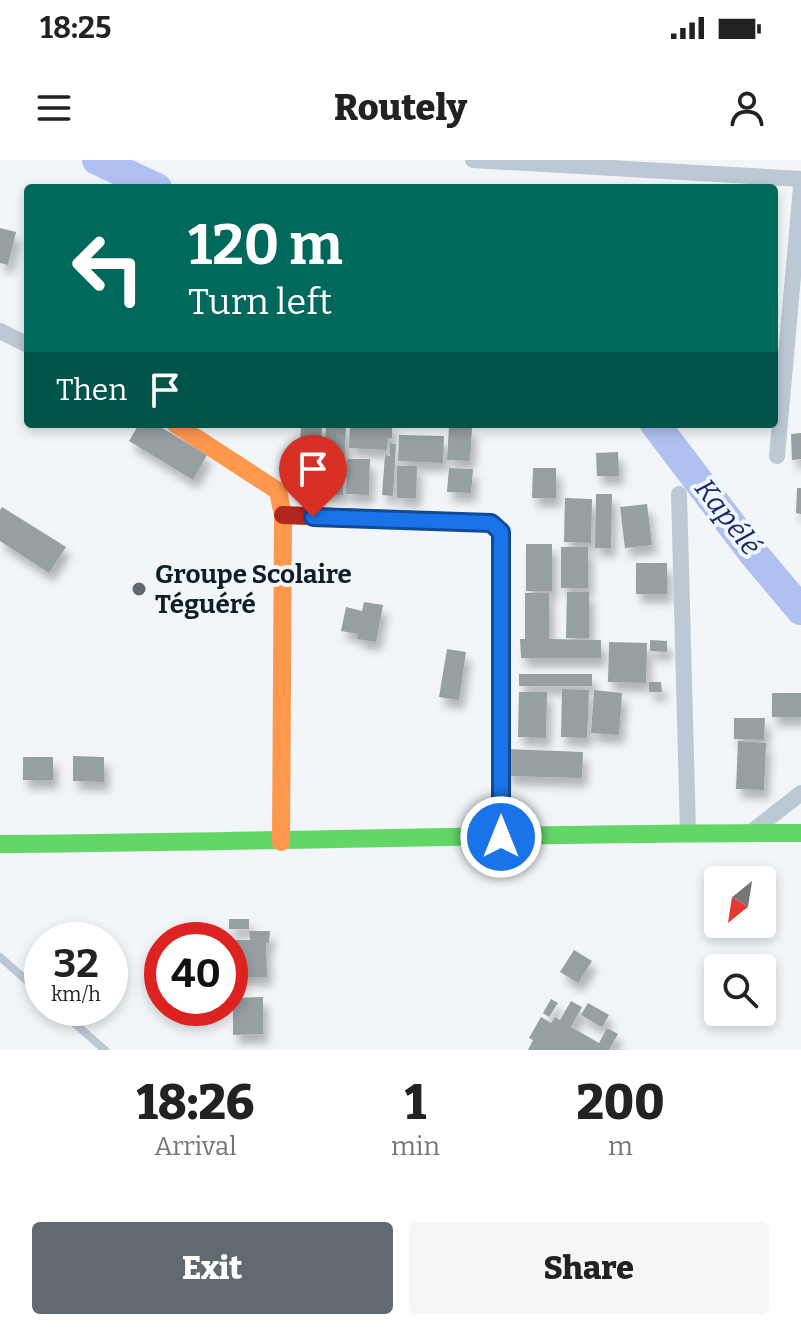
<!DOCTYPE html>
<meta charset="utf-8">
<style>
body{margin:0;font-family:Bitter,serif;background:#f6f6f6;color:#222;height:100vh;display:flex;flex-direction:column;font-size:30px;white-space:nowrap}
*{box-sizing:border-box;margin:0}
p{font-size:26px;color:#767676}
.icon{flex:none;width:44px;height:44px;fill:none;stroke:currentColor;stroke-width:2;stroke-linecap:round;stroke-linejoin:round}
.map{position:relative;height:890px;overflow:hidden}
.drawer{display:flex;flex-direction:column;background:#fff;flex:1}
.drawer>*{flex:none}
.top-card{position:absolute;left:24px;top:24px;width:754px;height:244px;border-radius:8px;box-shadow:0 4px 12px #0003;background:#00695c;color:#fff;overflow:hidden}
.needle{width:52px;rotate:210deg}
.controls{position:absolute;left:704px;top:706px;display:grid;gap:16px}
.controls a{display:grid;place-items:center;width:72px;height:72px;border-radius:8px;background:#fff;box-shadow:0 4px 12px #0003;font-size:40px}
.speed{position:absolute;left:24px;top:762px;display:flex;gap:16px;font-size:40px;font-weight:700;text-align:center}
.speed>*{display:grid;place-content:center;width:104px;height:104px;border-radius:50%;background:#fff;box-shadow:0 4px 12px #0003;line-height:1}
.speed small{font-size:20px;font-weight:400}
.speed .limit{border:12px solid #d22;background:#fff;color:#111}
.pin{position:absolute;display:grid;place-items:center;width:68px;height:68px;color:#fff;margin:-82px -34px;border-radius:50% 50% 50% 0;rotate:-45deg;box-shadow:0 0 8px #0007}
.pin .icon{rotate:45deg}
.me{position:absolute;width:88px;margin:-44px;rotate:0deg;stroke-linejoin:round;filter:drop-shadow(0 0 6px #0008)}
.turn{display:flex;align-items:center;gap:28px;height:168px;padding:0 32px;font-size:36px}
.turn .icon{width:104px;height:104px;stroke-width:2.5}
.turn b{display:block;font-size:56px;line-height:68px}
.then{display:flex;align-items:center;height:76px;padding:0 32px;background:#0003;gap:16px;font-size:30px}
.eta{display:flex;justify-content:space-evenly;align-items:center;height:136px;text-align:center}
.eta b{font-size:48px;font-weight:800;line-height:56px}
.button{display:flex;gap:16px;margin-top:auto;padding:16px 32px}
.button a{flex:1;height:92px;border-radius:8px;background:#606a6f;color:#fff;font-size:32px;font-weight:800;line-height:92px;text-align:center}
.button a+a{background:#f6f6f6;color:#222}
.status{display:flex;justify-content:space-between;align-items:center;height:56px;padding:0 40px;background:#fff;direction:ltr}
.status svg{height:22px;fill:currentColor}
header{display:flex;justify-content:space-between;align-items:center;height:104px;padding:0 32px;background:#fff;font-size:36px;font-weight:800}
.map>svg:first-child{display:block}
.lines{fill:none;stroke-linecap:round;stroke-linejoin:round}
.river{stroke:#b0c0f0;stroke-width:30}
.building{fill:#969fa1;filter:url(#shadow)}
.lane{stroke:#bcc8d4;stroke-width:8}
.street{stroke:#bcc8d4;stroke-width:16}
.fast{stroke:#63d668;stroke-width:18}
.slow{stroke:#ff974d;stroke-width:18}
.jam{stroke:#b3261e;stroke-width:18}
.route-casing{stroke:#114b97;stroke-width:20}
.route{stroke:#1a73e8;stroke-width:14}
.poi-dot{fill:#606a6f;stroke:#f0f7fa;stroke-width:3}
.labels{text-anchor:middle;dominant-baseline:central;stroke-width:8;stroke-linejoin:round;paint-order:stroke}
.poi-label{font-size:26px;font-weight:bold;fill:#111f25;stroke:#f0f7fa;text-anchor:start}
.water-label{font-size:28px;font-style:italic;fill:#1b2472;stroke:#f0f7fa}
</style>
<div class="status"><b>18:25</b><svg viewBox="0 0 49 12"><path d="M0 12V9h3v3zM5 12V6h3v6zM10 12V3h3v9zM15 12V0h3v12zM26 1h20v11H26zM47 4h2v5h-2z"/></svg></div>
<header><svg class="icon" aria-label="menu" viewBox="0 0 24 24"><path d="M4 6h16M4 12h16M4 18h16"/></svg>Routely<svg class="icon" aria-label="person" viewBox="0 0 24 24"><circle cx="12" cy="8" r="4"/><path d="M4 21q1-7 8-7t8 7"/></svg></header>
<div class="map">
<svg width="801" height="890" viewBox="0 0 801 890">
<defs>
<filter id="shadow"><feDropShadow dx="5" dy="9" stdDeviation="4" flood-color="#0004"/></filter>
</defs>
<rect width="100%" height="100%" fill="#f2f6f8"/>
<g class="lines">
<path class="river" d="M 97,0 L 157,28
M 655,264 L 753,393 L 801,450"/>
</g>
<path class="building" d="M 0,68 L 16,72 L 8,105 L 0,103 Z
M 139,264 L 156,264 L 207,295 L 193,320 L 129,281 Z
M 301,264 L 322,264 L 320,331 L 298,330 Z
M 326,264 L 346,264 L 343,335 L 323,335 Z
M 350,264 L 392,264 L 392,278 L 388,278 L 387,290 L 349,288 Z
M 449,267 L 472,268 L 470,301 L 447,300 Z
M 801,273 L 801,299 L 792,300 L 791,274 Z
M 399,275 L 444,276 L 443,303 L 398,301 Z
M 390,283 L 396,284 L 393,336 L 382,335 L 385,295 L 390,296 Z
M 618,292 L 619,316 L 597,316 L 596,293 Z
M 347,299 L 370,299 L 369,335 L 346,334 Z
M 397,306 L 417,306 L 416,338 L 397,338 Z
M 449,308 L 473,309 L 471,333 L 447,332 Z
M 533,308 L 556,308 L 556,338 L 532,338 Z
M 797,328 L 801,328 L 801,354 L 796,353 Z
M 596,334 L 612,334 L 611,388 L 595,388 Z
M 565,338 L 592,339 L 591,383 L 564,382 Z
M 647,344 L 652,385 L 625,388 L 620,347 Z
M 2,347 L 66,387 L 49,413 L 0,381 L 0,350 Z
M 526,384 L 552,384 L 552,431 L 526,431 Z
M 561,387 L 588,387 L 588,428 L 561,428 Z
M 636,403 L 667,403 L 667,434 L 636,434 Z
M 567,432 L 589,432 L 589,478 L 566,478 Z
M 525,433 L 549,433 L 549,479 L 601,480 L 601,498 L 521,498 L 520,479 L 525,479 Z
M 364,442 L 383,445 L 376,482 L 357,479 L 358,474 L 341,471 L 346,447 L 362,451 Z
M 650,480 L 667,481 L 667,492 L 650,491 Z
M 609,482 L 647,483 L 646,523 L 608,522 Z
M 447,489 L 466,492 L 459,540 L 439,537 Z
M 519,514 L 592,514 L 592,526 L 519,526 Z
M 649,522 L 661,522 L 662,532 L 649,532 Z
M 562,529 L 589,530 L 587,578 L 561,577 Z
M 594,530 L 622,533 L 619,575 L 591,573 Z
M 519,532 L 547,532 L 546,578 L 518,577 Z
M 772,533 L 801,533 L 801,557 L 772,557 Z
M 734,558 L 765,558 L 764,580 L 734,579 Z
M 738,581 L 766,583 L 764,630 L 736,629 Z
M 507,589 L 583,592 L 582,618 L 506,616 Z
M 73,596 L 104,597 L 104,622 L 73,621 Z
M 23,597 L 53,597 L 53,620 L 23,620 Z
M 229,759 L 249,759 L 249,769 L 229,769 Z
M 249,771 L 270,771 L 269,783 L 266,783 L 267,817 L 238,817 L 238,809 L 230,809 L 230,780 L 250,780 Z
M 574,790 L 592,801 L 578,823 L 560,812 Z
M 263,837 L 263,874 L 233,875 L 233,838 Z
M 551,839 L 558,843 L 549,857 L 543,853 Z
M 571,841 L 582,847 L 571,867 L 599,883 L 607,868 L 618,874 L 609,890 L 528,890 L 533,880 L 529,878 L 541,857 L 551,863 L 555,857 L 560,860 Z
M 588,843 L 609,855 L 602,867 L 581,855 Z"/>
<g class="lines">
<path class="lane" d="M 0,797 L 42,834
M 57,848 L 105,890"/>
<path class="street" d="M 473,0 L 801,19
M 0,171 L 28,185
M 777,296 L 801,27
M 679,334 L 688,673
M 750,673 L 801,633"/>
<path class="fast" d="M 0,684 C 267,682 534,673 801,673"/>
<path class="slow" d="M 175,264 L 278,331 L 283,355 L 281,682"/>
<path class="jam" d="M 283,355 L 491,363 L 501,372 L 501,677"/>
</g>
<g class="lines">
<g class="route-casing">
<path id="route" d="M 313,357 L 491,363 L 501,372 L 501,677"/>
</g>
<use href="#route" class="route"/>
</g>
<circle class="poi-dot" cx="139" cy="429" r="8"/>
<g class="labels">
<g class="poi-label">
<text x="155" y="414">Groupe Scolaire<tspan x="155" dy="30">Téguéré</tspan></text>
</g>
<g class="water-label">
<text transform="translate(728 357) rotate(52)">Kapélé</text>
</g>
</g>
</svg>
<div class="controls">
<a><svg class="needle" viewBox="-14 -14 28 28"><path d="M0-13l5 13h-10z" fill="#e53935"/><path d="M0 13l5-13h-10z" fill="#767676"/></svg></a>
<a><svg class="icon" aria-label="search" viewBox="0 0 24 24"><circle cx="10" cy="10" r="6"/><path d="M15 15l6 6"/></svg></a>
</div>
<div class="speed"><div>32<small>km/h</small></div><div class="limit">40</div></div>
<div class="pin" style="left:313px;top:357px;background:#d93025"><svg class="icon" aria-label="arrive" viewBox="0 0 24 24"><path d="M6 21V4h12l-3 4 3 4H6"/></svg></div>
<svg class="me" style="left:501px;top:677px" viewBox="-20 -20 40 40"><circle r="17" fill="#1a73e8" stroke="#fff" stroke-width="3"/><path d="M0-11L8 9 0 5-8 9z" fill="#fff"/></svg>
<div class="top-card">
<div class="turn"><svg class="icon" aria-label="left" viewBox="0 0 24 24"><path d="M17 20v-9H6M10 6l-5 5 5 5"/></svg><div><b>120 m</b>Turn left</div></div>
<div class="then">Then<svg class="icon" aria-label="arrive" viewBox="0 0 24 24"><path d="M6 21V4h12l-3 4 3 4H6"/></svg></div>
</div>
</div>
<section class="drawer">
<div class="eta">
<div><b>18:26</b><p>Arrival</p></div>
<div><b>1</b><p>min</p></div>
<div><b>200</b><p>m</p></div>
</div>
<div class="button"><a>Exit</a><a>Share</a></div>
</section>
